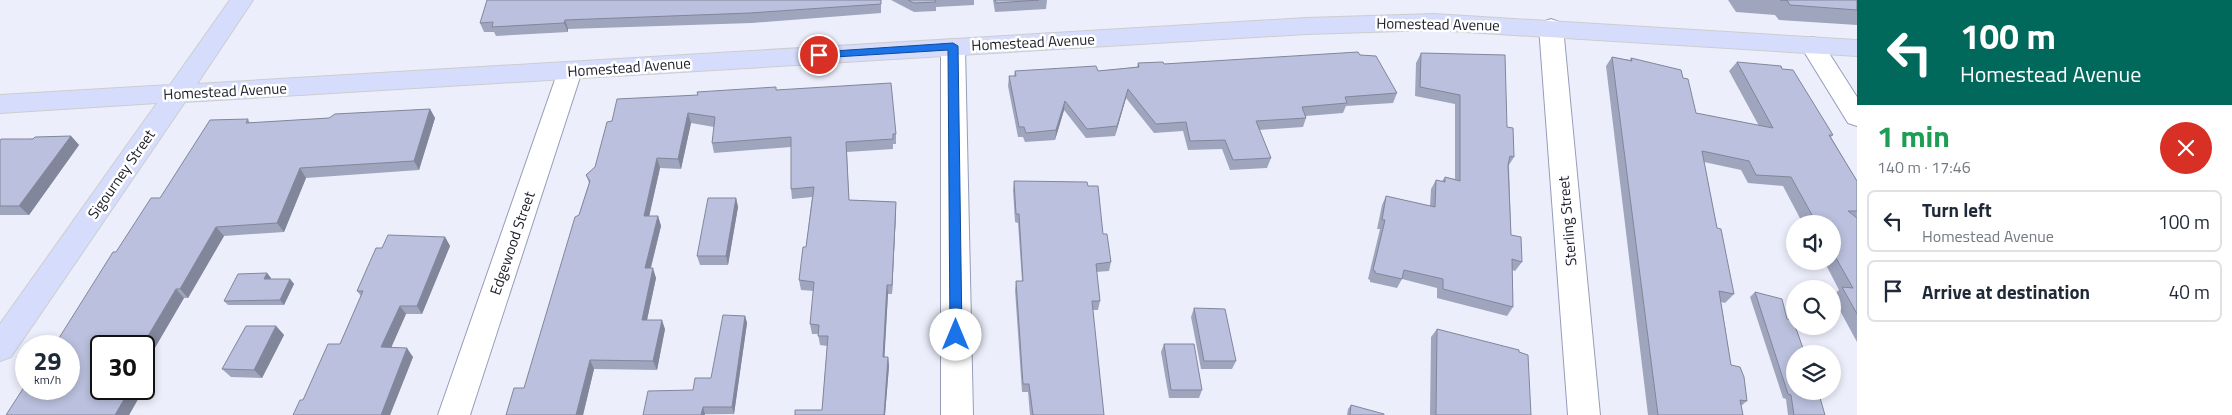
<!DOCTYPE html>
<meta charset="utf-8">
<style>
body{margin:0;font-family:"Titillium Web",sans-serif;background:#f6f6f7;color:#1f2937;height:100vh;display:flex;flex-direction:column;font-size:19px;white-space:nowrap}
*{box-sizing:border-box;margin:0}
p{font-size:16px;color:#747a83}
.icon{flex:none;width:28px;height:28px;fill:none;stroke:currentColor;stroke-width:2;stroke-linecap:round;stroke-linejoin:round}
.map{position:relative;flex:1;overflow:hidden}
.panel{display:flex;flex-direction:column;background:#fff;width:375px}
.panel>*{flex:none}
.banner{background:#00695c;color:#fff;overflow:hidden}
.fabs{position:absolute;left:1786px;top:215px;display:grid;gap:10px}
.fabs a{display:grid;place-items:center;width:55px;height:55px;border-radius:50%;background:#fff;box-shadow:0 2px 8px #0003;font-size:25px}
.speed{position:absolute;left:15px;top:335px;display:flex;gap:10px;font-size:25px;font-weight:700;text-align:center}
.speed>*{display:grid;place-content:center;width:65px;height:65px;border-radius:50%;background:#fff;box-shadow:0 2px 8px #0003;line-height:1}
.speed small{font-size:12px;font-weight:400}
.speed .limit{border:2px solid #111;border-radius:8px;background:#fff;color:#111}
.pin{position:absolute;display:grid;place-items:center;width:42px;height:42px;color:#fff;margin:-21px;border:2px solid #fff;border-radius:50%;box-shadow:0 1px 5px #0007}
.me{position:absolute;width:55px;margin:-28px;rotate:0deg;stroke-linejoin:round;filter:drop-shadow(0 0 4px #0008)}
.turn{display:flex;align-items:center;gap:18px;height:105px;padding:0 20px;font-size:22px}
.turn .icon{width:65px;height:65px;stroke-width:2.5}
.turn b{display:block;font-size:35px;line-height:42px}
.round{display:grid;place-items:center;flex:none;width:52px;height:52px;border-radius:26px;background:#f6f6f7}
.overview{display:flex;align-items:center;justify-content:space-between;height:85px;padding:0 20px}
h1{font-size:30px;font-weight:700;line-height:38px;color:#1e9e55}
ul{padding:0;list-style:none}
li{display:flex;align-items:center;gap:15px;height:62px;margin:0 10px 8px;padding:0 10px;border:2px solid #e0e1e3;border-radius:8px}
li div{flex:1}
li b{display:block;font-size:19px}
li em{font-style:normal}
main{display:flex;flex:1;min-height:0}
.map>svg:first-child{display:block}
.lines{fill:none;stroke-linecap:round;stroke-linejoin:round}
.minor-casing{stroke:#969cb8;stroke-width:2}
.major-casing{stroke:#cdcdcf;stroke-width:2}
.minor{fill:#fff;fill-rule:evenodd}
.major{fill:#d6ddfc;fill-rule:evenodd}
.wall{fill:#a0a5be}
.shaded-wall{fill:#82869b}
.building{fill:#bac0dd;stroke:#82869b}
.route{fill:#1a73e8;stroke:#114b97}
.labels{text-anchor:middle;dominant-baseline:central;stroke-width:5;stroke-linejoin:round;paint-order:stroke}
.street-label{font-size:15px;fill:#1a1c27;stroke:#fff}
</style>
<main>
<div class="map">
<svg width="1857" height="415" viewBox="0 0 1857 415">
<rect width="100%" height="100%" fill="#eceffb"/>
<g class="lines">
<g class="minor-casing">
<path id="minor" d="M 1551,19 L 1559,22 L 1563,27 L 1600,415 L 1568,415 L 1539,27 L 1543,22 Z
M 1812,37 L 1820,39 L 1857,97 L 1857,126 L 1848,123 L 1800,45 L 1804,39 Z
M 953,39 L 961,41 L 965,47 L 973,415 L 941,415 L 941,47 L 945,41 Z
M 570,63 L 579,65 L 582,71 L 470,415 L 438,415 L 558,71 L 561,65 Z"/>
</g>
<g class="major-casing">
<path id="major" d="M 230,0 L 253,0 L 197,84 L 1306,18 L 1434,14 L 1857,40 L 1857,56 L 1434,30 L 1306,34 L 185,102 L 11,357 L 0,361 L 0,324 L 157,103 L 0,113 L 0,95 L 170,85 Z"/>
</g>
<use href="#minor" class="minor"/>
<use href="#major" class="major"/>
</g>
<path class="wall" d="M 881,0 L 881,13 L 752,23 L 568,29 L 568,32 L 496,36 L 494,32 L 484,32 L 480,23 Z
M 891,0 L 974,0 L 974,5 L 936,7 L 936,11 L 914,12 Z
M 993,0 L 1047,0 L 1046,9 L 995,12 Z
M 1728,0 L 1857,0 L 1857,25 L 1779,20 L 1775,15 L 1736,12 Z
M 1421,53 L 1507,127 L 1514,157 L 1509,165 L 1511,235 L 1522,262 L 1515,271 L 1512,270 L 1513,307 L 1507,316 L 1437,298 L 1437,288 L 1402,279 L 1397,288 L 1370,282 L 1370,280 L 1368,279 L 1380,229 L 1377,229 L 1382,205 L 1386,196 L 1430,206 L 1431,189 L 1436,180 L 1442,181 L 1445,177 L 1455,179 L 1455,104 L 1415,96 L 1416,63 Z
M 1360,55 L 1397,93 L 1393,103 L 1346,106 L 1343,113 L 1306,116 L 1306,118 L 1303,127 L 1259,130 L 1271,158 L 1267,168 L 1230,170 L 1222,149 L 1188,150 L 1183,131 L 1154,133 L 1126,98 L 1115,136 L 1086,138 L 1064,110 L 1055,140 L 1025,142 L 1023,137 L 1018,137 L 1008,86 L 1009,76 L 1014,76 L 1015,71 L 1098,71 L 1137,67 L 1138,63 L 1164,64 Z
M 1612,57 L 1630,60 L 1631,58 L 1683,78 L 1696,113 L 1759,126 L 1729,71 L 1737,62 L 1782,69 L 1833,135 L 1831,137 L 1857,181 L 1857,342 L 1832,296 L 1839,290 L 1824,261 L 1832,261 L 1832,224 L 1803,224 L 1783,186 L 1748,183 L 1741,170 L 1704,162 L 1717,228 L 1734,294 L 1725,303 L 1721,302 L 1731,365 L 1747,401 L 1741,406 L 1743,415 L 1648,415 L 1606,66 Z
M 777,90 L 896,134 L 896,144 L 893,144 L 893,149 L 847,152 L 849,200 L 896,202 L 896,212 L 892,294 L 888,294 L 884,357 L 888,357 L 889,366 L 885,415 L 795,415 L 822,410 L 827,346 L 820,345 L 818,334 L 812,334 L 810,324 L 814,291 L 801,290 L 799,280 L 806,247 L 812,197 L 792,199 L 791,189 L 791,147 L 714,153 L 712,143 L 714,127 L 691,123 L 681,169 L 660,168 L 649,216 L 658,216 L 661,226 L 651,268 L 656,278 L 647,320 L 665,329 L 657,370 L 594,369 L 583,415 L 506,415 L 524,388 L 589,183 L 586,175 L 595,167 L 612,121 L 698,95 Z
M 430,109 L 435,118 L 419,170 L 306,178 L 284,232 L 224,236 L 188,298 L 184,298 L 146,363 L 154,371 L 129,415 L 6,415 L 26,389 L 160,198 L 248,119 L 250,123 L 329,118 Z
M 71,136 L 79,145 L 29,215 L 0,215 L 0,141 Z
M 1014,181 L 1088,186 L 1111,262 L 1109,271 L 1096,272 L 1100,301 L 1098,310 L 1093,310 L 1104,415 L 1030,415 L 1028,392 L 1022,392 L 1015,290 L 1016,281 L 1022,281 L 1018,223 L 1015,222 L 1013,190 Z
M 736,198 L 738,207 L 728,265 L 700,265 L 697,256 Z
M 445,237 L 450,246 L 422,314 L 406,314 L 391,347 L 413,357 L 390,415 L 293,415 L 340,344 L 361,296 L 357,291 L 382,248 Z
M 267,273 L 271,278 L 270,279 L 290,279 L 294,284 L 284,305 L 228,305 L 224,301 Z
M 1755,292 L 1787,319 L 1825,415 L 1788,415 L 1786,399 L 1783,398 L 1750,297 Z
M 1194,308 L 1236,361 L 1232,369 L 1201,369 L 1191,317 Z
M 745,316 L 747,323 L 734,414 L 643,415 L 693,390 L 711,378 Z
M 276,326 L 284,335 L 262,378 L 231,377 L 222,369 Z
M 1437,329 L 1531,415 L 1430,415 L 1431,337 Z
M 1164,344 L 1202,390 L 1199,398 L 1169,398 L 1161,352 Z
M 1351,405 L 1384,415 L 1347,415 L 1348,409 Z"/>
<path class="shaded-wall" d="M 565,20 L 568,29 L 568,32 L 564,23 Z
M 1128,89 L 1126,98 L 1115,136 L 1117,126 Z
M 1065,101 L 1064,110 L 1055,140 L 1056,130 Z
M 430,109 L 435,118 L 419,170 L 414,161 Z
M 688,113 L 691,123 L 681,169 L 678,159 Z
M 71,136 L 79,145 L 29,215 L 19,206 Z
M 657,158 L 660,168 L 647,226 L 644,216 Z
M 300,168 L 306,178 L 284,232 L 277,223 Z
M 736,198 L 738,207 L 728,265 L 726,256 Z
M 896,202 L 896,212 L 892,294 L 892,285 Z
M 658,216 L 661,226 L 648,278 L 645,268 Z
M 216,227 L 224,236 L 188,298 L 180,289 Z
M 445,237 L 450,246 L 422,314 L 417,306 Z
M 653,268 L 656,278 L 645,329 L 642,320 Z
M 267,273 L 271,278 L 268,283 L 264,279 Z
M 290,279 L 294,284 L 284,305 L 280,300 Z
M 887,285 L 888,294 L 884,366 L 883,357 Z
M 176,289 L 184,298 L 146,363 L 154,371 L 129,415 L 115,415 L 130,389 L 144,389 L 144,346 L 142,346 Z
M 400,306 L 406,314 L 388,355 L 381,347 Z
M 745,316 L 747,323 L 734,414 L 732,407 Z
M 662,320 L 665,329 L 657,370 L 653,361 Z
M 276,326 L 284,335 L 262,378 L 254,370 Z
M 407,348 L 413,357 L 390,415 L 381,415 Z
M 888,357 L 889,366 L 885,415 L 884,415 Z
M 590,360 L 594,369 L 583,415 L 576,415 Z
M 703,407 L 705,414 L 705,415 L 701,415 Z"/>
<path class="building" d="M 487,0 L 881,0 L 881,4 L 750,13 L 565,20 L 564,23 L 492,27 L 493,22 L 480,23 Z
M 908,0 L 935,0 L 936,2 L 914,3 Z
M 995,0 L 1039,0 L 996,3 Z
M 1780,0 L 1857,0 L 1857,10 L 1790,5 L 1787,0 Z
M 1358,52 L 1360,55 L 1376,56 L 1397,93 L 1345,97 L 1347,103 L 1302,107 L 1306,118 L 1256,121 L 1271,158 L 1233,160 L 1225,140 L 1190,141 L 1186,122 L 1156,124 L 1128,89 L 1117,126 L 1087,129 L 1065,101 L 1056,130 L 1026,133 L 1024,127 L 1019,127 L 1009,76 L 1016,76 L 1015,71 L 1096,66 L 1098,71 L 1139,67 L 1138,63 L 1163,62 L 1164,64 Z
M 1421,53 L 1505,55 L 1507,127 L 1513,128 L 1514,157 L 1510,156 L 1508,165 L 1511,235 L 1521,237 L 1522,262 L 1512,259 L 1513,307 L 1443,289 L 1443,279 L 1404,270 L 1402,279 L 1375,273 L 1375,271 L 1373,270 L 1385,220 L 1382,220 L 1386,196 L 1435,207 L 1436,180 L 1445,182 L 1445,177 L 1460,181 L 1460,95 L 1420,87 Z
M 1612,57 L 1632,61 L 1631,58 L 1681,70 L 1683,78 L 1688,79 L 1696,113 L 1773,128 L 1737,62 L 1781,66 L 1782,69 L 1793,70 L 1833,135 L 1829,135 L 1857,181 L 1857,211 L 1848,211 L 1857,218 L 1857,314 L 1842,287 L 1853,288 L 1832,251 L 1832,224 L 1817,224 L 1791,177 L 1756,175 L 1749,161 L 1702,151 L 1717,228 L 1721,229 L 1734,294 L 1719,291 L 1731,365 L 1740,367 L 1744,377 L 1747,401 L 1740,400 L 1743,415 L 1658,415 Z
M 891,83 L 896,134 L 893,134 L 893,139 L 846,142 L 849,200 L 896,202 L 892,285 L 887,285 L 883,357 L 888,357 L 884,415 L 795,415 L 795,410 L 822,410 L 828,336 L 818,336 L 819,325 L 810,324 L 814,282 L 799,280 L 803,247 L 806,247 L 814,187 L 791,189 L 791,137 L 712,143 L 715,117 L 688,113 L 678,159 L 657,158 L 644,216 L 658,216 L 645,268 L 653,268 L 642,320 L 662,320 L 653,361 L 590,360 L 576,415 L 506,415 L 514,388 L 524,388 L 575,217 L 579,215 L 590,181 L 586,175 L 595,167 L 607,122 L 612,121 L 617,99 L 698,95 L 697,92 L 776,87 L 776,90 Z
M 430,109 L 414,161 L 300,168 L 277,223 L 216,227 L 180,289 L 176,289 L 142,346 L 101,346 L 101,389 L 130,389 L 115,415 L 6,415 L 26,384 L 26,389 L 69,389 L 69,346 L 54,346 L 113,252 L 116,252 L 151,198 L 160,198 L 210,120 L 248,119 L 246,123 L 329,118 L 335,114 Z
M 71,136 L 19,206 L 0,206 L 0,141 L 1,139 L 33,139 L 35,137 Z
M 1014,181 L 1087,182 L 1088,186 L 1098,186 L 1103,234 L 1107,234 L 1111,262 L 1096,264 L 1100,301 L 1092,301 L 1104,415 L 1033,415 L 1029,384 L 1023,384 L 1016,281 L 1023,281 L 1019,214 L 1016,214 Z
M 708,198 L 736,198 L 726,256 L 697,256 Z
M 388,235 L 445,237 L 417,306 L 400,306 L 381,347 L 407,348 L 381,415 L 293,415 L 300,400 L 303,400 L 328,344 L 340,344 L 363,291 L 357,291 L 376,248 L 382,248 Z
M 267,273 L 264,279 L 290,279 L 280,300 L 224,301 L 238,274 Z
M 1755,292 L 1782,299 L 1787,319 L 1793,320 L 1805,354 L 1795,354 L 1795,391 L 1818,391 L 1825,415 L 1794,415 L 1791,395 L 1788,394 Z
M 1194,308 L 1225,309 L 1236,361 L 1204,361 Z
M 723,315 L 745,316 L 732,407 L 703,407 L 701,415 L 643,415 L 648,391 L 693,390 L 695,378 L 711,378 Z
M 246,326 L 276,326 L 254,370 L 222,369 Z
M 1437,329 L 1519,350 L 1519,352 L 1528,355 L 1531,415 L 1436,415 Z
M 1164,344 L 1194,344 L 1202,390 L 1171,390 Z
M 1351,405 L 1384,414 L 1384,415 L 1350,415 Z"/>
<path class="route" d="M 953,43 L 958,46 L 962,335 L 960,339 L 951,339 L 950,335 L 948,50 L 819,58 L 814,55 L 819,52 Z"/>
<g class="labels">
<g class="street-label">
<text transform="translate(1438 24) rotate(1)">Homestead Avenue</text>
<text transform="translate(1033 42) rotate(-3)">Homestead Avenue</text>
<text transform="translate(629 67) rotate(-4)">Homestead Avenue</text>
<text transform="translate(225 91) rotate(-3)">Homestead Avenue</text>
<text transform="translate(121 174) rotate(-55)">Sigourney Street</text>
<text transform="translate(1567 221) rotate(-95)">Sterling Street</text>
<text transform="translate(512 243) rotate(-71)">Edgewood Street</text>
</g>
</g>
</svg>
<div class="fabs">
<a><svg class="icon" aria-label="sound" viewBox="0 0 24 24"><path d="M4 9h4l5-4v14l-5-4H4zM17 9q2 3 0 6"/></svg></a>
<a><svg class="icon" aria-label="search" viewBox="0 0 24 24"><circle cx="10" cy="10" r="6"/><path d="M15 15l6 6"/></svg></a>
<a><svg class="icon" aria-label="layers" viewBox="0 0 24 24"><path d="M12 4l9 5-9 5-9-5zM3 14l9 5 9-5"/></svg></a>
</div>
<div class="speed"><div>29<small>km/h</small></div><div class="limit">30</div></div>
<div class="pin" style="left:819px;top:55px;background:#d93025"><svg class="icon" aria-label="arrive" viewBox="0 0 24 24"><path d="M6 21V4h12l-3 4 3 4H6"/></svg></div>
<svg class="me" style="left:956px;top:335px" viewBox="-20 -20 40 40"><circle r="19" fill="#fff"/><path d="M0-13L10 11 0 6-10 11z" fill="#1a73e8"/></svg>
</div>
<section class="panel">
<div class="banner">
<div class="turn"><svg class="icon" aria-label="left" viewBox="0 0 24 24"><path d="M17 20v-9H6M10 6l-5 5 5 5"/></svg><div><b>100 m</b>Homestead Avenue</div></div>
</div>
<div class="overview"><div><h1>1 min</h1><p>140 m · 17:46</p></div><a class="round" style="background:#d93025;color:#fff"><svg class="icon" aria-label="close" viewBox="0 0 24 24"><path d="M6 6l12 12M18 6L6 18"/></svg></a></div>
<ul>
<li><svg class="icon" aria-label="left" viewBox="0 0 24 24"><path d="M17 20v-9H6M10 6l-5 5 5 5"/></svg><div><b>Turn left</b><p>Homestead Avenue</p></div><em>100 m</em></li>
<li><svg class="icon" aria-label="arrive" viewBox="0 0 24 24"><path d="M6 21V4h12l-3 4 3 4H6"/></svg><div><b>Arrive at destination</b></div><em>40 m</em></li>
</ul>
</section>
</main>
